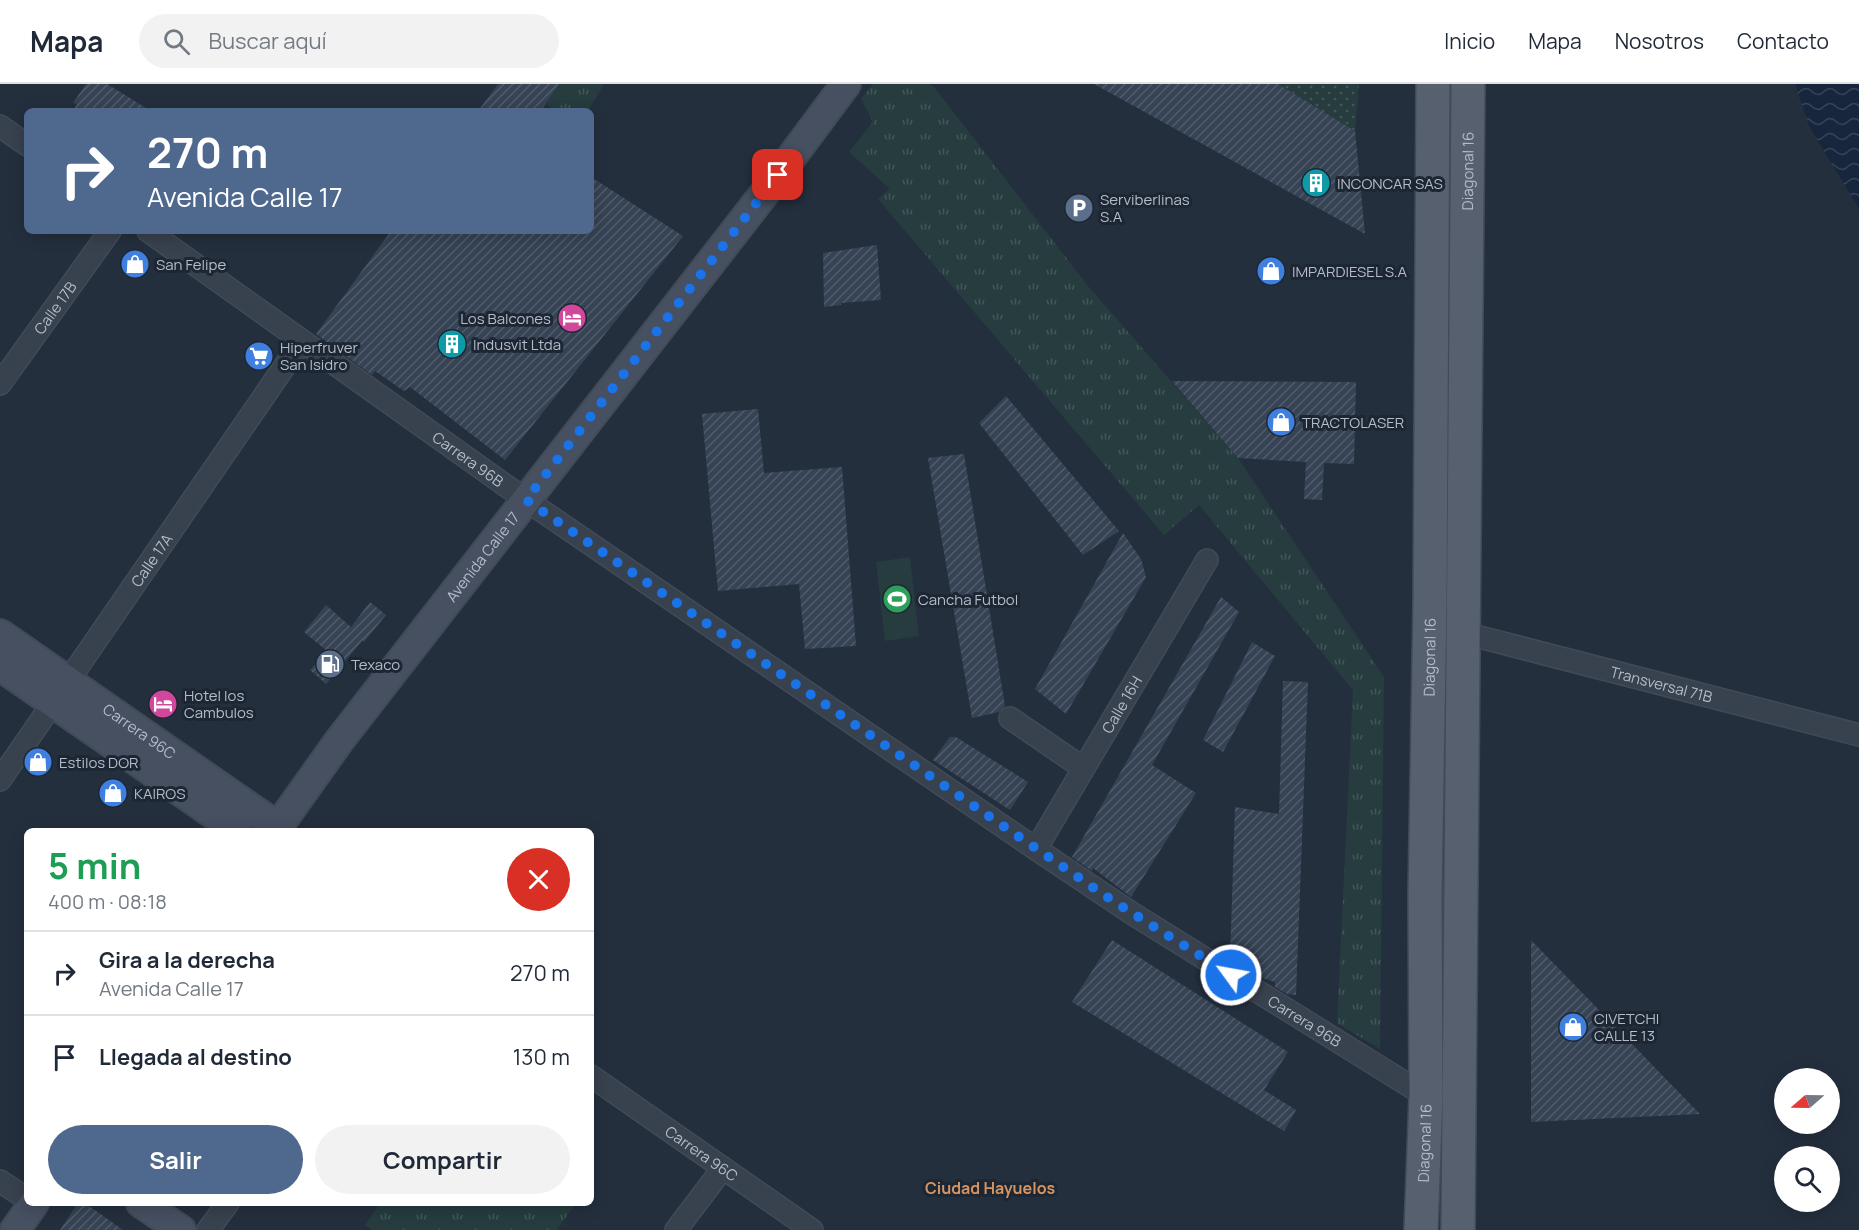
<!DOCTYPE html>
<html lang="es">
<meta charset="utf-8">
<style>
body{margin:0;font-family:Manrope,sans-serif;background:#f2f2f3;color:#1f2937;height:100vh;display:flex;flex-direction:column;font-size:22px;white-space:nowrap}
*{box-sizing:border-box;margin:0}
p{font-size:20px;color:#747a83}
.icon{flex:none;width:33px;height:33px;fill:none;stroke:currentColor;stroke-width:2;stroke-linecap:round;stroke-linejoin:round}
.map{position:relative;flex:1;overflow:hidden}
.panel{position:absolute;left:24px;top:744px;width:570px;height:378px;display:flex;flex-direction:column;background:#fff;border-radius:9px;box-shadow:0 3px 15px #0003}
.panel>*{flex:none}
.hud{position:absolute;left:24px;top:24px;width:570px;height:126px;border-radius:9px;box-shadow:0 3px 15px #0003;background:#4f688e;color:#fff;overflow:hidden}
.needle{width:39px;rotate:250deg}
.tools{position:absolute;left:1774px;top:984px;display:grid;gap:12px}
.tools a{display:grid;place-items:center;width:66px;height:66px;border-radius:50%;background:#fff;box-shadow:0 3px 15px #0003;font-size:30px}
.pin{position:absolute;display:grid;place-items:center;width:51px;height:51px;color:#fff;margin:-26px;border-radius:12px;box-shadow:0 3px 9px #0006}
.me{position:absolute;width:66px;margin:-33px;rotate:302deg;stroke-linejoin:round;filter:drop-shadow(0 0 4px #0008)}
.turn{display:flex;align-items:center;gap:21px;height:126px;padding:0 24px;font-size:27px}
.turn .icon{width:78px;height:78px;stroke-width:2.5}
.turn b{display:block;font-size:42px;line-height:51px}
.round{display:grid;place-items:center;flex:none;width:63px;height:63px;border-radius:32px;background:#f2f2f3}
.headline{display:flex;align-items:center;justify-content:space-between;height:102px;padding:0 24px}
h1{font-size:36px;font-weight:700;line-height:45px;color:#1e9e55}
.action{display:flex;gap:12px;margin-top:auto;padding:12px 24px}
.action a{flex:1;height:69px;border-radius:36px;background:#4f688e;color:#fff;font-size:24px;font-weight:700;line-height:69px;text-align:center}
.action a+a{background:#f2f2f3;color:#1f2937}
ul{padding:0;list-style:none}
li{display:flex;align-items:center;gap:18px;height:84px;padding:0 24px;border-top:2px solid #e0e1e3}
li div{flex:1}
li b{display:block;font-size:22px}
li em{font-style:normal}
header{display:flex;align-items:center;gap:36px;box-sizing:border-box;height:84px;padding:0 30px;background:#fff;border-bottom:2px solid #e0e1e3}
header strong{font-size:28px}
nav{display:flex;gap:33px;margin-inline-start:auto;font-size:21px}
.search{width:420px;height:54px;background:#f2f2f3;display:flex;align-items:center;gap:15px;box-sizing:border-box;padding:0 21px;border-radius:33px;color:#747a83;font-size:22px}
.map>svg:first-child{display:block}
.grass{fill:url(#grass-dots)}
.park{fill:url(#park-tufts)}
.pitch{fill:#263c3f}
.water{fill:url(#water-waves)}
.building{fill:url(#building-hatch)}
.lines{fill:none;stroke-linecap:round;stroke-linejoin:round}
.street-casing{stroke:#414a57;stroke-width:24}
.secondary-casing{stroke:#414a57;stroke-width:32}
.primary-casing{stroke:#414a57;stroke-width:36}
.street{stroke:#38414e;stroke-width:21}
.secondary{stroke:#465061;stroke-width:28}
.primary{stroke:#56606e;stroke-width:33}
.route{stroke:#1a73e8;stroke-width:10;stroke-dasharray:0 18}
.labels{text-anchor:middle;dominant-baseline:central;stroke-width:6;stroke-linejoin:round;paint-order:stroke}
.street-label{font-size:15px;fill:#b4bcc9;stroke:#1d2633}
.poi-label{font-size:15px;fill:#b4bcc9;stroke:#1d2633;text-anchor:start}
.neighbourhood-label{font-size:16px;font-weight:bold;fill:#d59563;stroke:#1d2633}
</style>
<header>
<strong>Mapa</strong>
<div class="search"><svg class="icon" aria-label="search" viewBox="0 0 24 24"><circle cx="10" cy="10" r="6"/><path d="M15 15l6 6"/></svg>Buscar aquí</div>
<nav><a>Inicio</a><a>Mapa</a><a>Nosotros</a><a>Contacto</a></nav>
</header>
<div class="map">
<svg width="1859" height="1146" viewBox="0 0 1859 1146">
<defs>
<pattern id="grass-dots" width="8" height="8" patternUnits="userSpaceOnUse" patternTransform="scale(1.5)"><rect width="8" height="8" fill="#263c3f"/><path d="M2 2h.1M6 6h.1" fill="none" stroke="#435659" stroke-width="1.8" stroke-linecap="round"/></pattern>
<pattern id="park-tufts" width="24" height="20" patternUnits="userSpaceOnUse" patternTransform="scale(1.5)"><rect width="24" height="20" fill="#263c3f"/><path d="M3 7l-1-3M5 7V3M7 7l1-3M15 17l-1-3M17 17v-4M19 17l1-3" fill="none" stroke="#435659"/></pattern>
<pattern id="water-waves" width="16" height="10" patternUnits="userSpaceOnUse" patternTransform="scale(1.5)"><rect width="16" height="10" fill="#17263c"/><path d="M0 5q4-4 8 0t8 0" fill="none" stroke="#364457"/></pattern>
<pattern id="building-hatch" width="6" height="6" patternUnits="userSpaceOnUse" patternTransform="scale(1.5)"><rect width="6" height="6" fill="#364354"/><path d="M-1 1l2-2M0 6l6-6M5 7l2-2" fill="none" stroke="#515c6b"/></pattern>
</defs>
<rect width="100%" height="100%" fill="#242f3e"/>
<path class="grass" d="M 1278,0 L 1359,0 L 1355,47 Z"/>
<path class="park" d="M 559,0 L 604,0 L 588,27 L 555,27 L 546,20 Z
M 873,0 L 930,0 L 934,3 L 1088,202 L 1238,374 L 1384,593 L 1380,965 L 1337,939 L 1353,606 L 1199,421 L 1164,451 L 878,115 L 890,105 L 849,68 L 873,38 L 861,15 Z
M 380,1119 L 576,1119 L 557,1146 L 372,1146 L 365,1141 Z"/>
<path class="pitch" d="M 910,473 L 919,552 L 885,557 L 876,478 Z"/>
<path class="water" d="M 1795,0 L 1859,0 L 1859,125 L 1809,42 Z"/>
<path class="building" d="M 86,0 L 107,0 L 151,27 L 73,27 L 77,20 L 73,19 Z
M 498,0 L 559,0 L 541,27 L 478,27 Z
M 1094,0 L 1278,0 L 1355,47 L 1365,150 Z
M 591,93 L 683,152 L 505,376 L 410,303 L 404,307 L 375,287 L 372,291 L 316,250 L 391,147 L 591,147 Z
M 877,161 L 881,216 L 841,219 L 841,221 L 824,223 L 823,169 Z
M 1172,297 L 1356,298 L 1354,380 L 1324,379 L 1322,416 L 1304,415 L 1306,378 L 1238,374 Z
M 1006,312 L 1119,447 L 1083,471 L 979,339 Z
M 758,325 L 764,389 L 842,383 L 856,562 L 805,565 L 799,500 L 718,507 L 702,330 Z
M 964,370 L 1005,622 L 999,628 L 972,634 L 928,374 Z
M 1123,449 L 1141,475 L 1146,493 L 1066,630 L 1035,605 Z
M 1221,513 L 1239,528 L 1152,681 L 1196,709 L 1131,813 L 1093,784 L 1092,787 L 1072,773 Z
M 370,518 L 386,531 L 364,558 L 362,557 L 326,600 L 310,586 L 327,567 L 304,548 L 326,521 L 351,543 Z
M 1252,558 L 1275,572 L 1223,668 L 1203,656 Z
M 1283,597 L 1308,598 L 1296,911 L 1287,910 L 1275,903 L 1275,898 L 1259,893 L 1230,875 L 1235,723 L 1279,730 Z
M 950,653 L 956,653 L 1028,698 L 1010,726 L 933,676 Z
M 1112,856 L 1288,968 L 1264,1006 L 1296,1026 L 1284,1047 L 1072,918 Z
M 1531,856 L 1700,1030 L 1531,1038 Z
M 78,1119 L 85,1119 L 123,1146 L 60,1146 Z"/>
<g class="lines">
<g class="street-casing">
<g id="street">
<path d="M 0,42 L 27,61"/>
<path id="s1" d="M 148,147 L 526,416 L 1036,765 L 1133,830 L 1426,1012"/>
<path id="s2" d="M 0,300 L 110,147"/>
<path id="s3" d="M 1464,549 L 1859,651"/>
<path d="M 1010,634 L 1083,684"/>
<path id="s4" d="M 0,696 L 302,257"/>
<path id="s5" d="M 1036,765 L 1207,476"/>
<path id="s6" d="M 591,992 L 812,1146"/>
<path d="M 0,1097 L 27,1115"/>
<path d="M 208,1146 L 228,1119"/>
<path d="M 676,1146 L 723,1084"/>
</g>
</g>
<g class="secondary-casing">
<g id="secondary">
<path id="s7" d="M 0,550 L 278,743"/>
<path d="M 0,582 L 238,747"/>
<path id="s8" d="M 275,747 L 339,657 L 767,106 L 846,0"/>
<path d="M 141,1119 L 181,1146"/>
<path d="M 15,1146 L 34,1119"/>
</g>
</g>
<g class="primary-casing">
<g id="primary">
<path id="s9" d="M 1421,1146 L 1426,1012 L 1425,811 L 1430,520 L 1433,0"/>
<path id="s10" d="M 1458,1146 L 1468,0"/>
</g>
</g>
<use href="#street" class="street"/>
<use href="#secondary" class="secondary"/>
<use href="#primary" class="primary"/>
</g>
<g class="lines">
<path class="route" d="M 778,91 L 526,416 L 1113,817 L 1231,891"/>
</g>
<defs>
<g id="building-disc" transform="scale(1.5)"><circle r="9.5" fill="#0f9aa8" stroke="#1d2633"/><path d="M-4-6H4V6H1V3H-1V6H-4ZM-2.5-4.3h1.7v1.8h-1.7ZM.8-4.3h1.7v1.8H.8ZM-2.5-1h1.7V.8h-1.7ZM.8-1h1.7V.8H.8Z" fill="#fff"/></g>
<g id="parking-disc" transform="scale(1.5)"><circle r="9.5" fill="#5c6f8a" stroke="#1d2633"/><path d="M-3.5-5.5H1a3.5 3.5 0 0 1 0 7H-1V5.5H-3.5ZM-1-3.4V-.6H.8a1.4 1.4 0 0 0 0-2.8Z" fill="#fff"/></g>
<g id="shop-disc" transform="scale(1.5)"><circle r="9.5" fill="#3f7fe0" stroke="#1d2633"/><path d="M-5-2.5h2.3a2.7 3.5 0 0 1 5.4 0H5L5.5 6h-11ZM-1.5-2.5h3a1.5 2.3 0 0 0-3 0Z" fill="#fff"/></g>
<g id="hotel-disc" transform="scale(1.5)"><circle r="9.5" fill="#d1479c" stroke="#1d2633"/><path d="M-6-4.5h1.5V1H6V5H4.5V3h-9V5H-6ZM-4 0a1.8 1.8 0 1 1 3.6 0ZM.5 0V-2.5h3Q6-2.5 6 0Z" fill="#fff"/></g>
<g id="supermarket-disc" transform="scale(1.5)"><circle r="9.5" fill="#3f7fe0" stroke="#1d2633"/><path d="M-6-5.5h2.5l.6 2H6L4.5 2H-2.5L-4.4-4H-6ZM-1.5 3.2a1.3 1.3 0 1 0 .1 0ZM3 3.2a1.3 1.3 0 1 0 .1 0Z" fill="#fff"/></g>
<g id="stadium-disc" transform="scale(1.5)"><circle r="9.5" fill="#2e9e5b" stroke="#1d2633"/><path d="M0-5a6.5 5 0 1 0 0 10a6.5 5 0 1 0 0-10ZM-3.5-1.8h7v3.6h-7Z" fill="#fff"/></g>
<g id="fuel-disc" transform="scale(1.5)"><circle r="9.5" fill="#5c6f8a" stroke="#1d2633"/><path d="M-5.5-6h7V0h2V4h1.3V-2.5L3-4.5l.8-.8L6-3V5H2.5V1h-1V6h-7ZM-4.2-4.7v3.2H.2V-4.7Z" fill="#fff"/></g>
</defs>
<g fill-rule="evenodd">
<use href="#building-disc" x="1316" y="99"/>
<use href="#parking-disc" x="1079" y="124"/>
<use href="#shop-disc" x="135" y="180"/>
<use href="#shop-disc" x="1271" y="187"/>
<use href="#hotel-disc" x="572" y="234"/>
<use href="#building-disc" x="452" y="260"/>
<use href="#supermarket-disc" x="259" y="272"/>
<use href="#shop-disc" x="1281" y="338"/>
<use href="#stadium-disc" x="897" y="515"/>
<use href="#fuel-disc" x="330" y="580"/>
<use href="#hotel-disc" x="163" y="620"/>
<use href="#shop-disc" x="38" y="678"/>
<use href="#shop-disc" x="113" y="709"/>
<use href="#shop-disc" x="1573" y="943"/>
</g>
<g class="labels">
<g class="street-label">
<text stroke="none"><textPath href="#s10" startOffset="1059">Diagonal 16</textPath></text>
<text stroke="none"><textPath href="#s2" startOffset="94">Calle 17B</textPath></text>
<text stroke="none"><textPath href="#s1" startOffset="393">Carrera 96B</textPath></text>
<text stroke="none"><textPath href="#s8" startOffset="344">Avenida Calle 17</textPath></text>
<text stroke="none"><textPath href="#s4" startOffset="267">Calle 17A</textPath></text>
<text stroke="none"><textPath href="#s9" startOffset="573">Diagonal 16</textPath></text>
<text stroke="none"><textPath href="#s3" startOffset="204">Transversal 71B</textPath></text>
<text stroke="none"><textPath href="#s5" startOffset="168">Calle 16H</textPath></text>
<text stroke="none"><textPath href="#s7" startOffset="170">Carrera 96C</textPath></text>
<text stroke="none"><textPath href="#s1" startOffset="1401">Carrera 96B</textPath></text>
<text stroke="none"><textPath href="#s9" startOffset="87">Diagonal 16</textPath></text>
<text stroke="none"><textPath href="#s6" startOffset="135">Carrera 96C</textPath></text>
</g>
<g class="poi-label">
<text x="1337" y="99">INCONCAR SAS</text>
<text x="1100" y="115">Serviberlinas<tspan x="1100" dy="17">S.A</tspan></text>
<text x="156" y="180">San Felipe</text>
<text x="1292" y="187">IMPARDIESEL S.A</text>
<text x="551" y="234" text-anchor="end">Los Balcones</text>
<text x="473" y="260">Indusvit Ltda</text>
<text x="280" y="263">Hiperfruver<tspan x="280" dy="17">San Isidro</tspan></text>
<text x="1302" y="338">TRACTOLASER</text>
<text x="918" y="515">Cancha Futbol</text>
<text x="351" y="580">Texaco</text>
<text x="184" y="611">Hotel los<tspan x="184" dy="17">Cambulos</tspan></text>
<text x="59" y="678">Estilos DOR</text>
<text x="134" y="709">KAIROS</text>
<text x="1594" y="934">CIVETCHI<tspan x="1594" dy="17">CALLE 13</tspan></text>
</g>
<g class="neighbourhood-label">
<text x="990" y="1104">Ciudad Hayuelos</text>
</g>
</g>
</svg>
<div class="tools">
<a><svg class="needle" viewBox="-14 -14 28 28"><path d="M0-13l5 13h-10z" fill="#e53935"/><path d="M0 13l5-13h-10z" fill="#747a83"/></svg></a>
<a><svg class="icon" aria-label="search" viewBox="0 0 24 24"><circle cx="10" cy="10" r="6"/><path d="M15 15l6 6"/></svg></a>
</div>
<div class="pin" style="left:778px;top:91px;background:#d93025"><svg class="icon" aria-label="arrive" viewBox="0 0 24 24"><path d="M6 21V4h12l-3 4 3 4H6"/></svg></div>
<svg class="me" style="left:1231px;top:891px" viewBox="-20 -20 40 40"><circle r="17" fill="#1a73e8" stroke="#fff" stroke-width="3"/><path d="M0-11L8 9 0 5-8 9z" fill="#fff"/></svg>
<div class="hud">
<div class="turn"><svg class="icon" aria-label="right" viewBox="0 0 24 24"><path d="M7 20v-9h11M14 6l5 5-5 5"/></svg><div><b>270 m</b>Avenida Calle 17</div></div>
</div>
<section class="panel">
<div class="headline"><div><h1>5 min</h1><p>400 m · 08:18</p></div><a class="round" style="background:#d93025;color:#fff"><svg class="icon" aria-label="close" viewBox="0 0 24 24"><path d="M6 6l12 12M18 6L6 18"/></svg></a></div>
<ul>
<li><svg class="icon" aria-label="right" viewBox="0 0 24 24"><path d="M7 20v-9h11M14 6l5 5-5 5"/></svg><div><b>Gira a la derecha</b><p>Avenida Calle 17</p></div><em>270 m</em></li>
<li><svg class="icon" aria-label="arrive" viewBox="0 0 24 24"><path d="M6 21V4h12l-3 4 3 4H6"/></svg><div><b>Llegada al destino</b></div><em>130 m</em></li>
</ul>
<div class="action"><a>Salir</a><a>Compartir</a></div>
</section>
</div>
